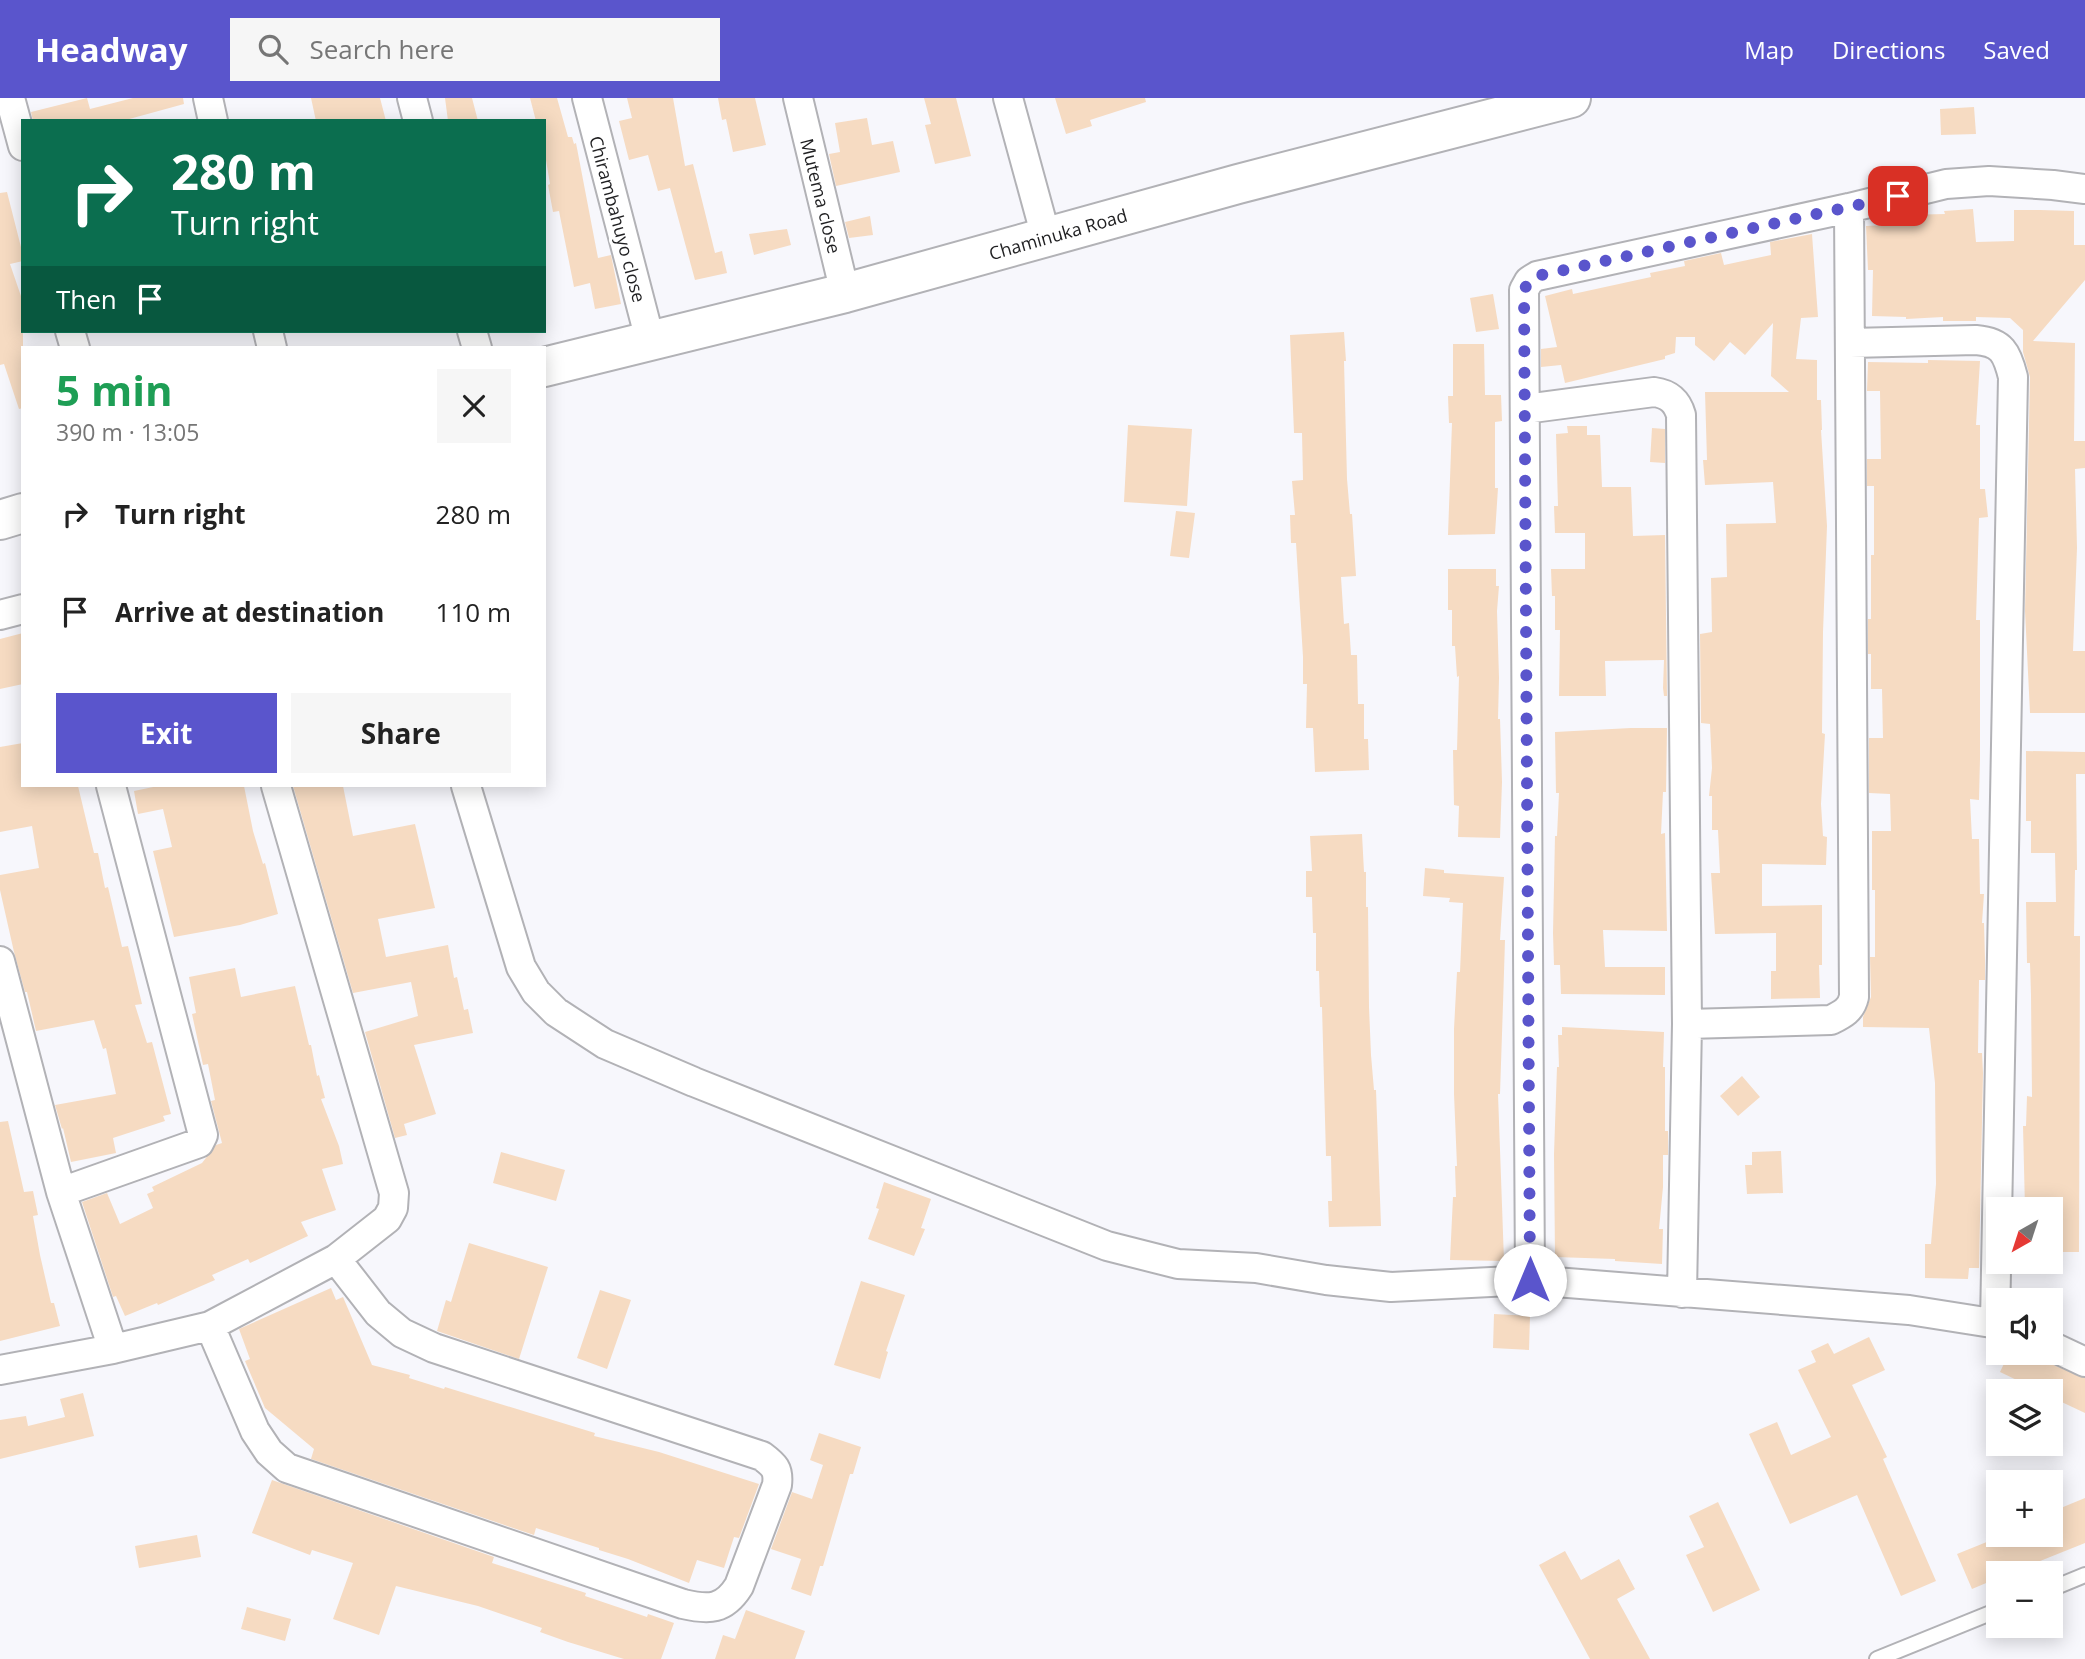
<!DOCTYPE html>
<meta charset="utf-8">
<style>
body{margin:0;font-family:"Open Sans",sans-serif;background:#f6f6f6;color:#222;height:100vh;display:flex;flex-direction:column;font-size:26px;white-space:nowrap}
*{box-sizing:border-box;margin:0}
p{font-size:23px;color:#767676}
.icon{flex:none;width:38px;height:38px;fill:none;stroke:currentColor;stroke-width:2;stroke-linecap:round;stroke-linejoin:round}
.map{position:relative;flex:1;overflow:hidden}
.drawer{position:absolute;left:21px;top:248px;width:525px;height:441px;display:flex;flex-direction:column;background:#fff;border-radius:0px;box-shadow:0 4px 18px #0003}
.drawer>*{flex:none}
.guide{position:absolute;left:21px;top:21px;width:525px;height:214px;border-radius:0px;box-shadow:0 4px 18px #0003;background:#0b6e4f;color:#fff;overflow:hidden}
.needle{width:46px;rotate:219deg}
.tools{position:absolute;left:1986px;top:1099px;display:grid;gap:14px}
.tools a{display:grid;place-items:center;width:77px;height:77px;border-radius:0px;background:#fff;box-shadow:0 4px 18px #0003;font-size:35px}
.pin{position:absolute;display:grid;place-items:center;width:60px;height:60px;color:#fff;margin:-30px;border-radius:14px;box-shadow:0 4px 10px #0006}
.me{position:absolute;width:77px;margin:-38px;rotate:0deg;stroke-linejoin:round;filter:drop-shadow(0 0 5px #0008)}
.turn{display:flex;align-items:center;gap:24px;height:147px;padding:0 35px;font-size:32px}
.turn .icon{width:91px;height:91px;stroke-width:2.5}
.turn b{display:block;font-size:49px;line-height:60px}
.then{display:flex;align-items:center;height:66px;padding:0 35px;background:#0003;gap:14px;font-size:26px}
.round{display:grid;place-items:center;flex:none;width:74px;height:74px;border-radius:0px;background:#f6f6f6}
.head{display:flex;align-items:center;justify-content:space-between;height:119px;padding:0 35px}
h1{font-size:42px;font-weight:700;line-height:52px;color:#1e9e55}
.cta{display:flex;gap:14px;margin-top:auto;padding:14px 35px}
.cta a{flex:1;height:80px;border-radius:0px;background:#5a55cc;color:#fff;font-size:28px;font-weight:700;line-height:80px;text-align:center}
.cta a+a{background:#f6f6f6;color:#222}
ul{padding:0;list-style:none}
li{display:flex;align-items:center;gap:21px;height:98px;padding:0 35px}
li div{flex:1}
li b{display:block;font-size:26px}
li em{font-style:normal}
header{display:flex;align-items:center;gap:42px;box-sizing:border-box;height:98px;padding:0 35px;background:#5a55cc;color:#fff}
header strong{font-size:33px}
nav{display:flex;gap:38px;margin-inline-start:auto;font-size:24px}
.search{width:490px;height:63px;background:#f6f6f6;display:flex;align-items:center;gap:18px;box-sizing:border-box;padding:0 24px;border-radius:0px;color:#767676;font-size:26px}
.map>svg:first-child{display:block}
.building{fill:#f6dbc2}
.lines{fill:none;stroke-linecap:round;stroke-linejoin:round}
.lane-casing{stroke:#b2b2b6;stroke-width:18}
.street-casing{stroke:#b2b2b6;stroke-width:32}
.primary-casing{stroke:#b2b2b6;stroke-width:42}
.lane{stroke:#fff;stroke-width:14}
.street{stroke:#fff;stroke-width:28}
.primary{stroke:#fff;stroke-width:38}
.route{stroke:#5a55cc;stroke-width:12;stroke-dasharray:0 21.6}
.labels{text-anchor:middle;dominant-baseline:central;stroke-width:6;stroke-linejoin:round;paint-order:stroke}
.street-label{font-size:18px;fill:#1f1f21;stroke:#fff}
</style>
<header>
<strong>Headway</strong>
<div class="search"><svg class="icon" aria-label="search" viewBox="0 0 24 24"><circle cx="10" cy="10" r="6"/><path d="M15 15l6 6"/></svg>Search here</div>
<nav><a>Map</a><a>Directions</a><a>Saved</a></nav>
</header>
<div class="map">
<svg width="2085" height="1561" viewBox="0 0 2085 1561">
<rect width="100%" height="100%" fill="#f7f7fc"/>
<path class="building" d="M 87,0 L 90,11 L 133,0 L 183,0 L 184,6 L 122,23 L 33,23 L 31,14 Z
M 311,0 L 380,0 L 386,23 L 316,23 Z
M 445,0 L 472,0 L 478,23 L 448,23 Z
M 530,0 L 557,0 L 568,39 L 572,39 L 574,46 L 576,45 L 598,160 L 611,157 L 621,206 L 595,211 L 590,185 L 574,189 L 559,113 L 553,114 L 548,87 L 550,86 L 544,50 L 544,23 L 536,23 Z
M 627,0 L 673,0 L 685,68 L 693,66 L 715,155 L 722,153 L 727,175 L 695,182 L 670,90 L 658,93 L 648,57 L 629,62 L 619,23 L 632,20 Z
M 718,0 L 755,0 L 766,47 L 733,54 L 726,21 L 722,22 Z
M 924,0 L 956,0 L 971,58 L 935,66 L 925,27 L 931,26 Z
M 1055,0 L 1145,0 L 1146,4 L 1090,22 L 1092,28 L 1066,36 Z
M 1974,9 L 1976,36 L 1941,37 L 1940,11 Z
M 867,20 L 872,47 L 893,43 L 900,74 L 836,88 L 829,56 L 840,54 L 835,25 Z
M 7,94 L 23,157 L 23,163 L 10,166 L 23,204 L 23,310 L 19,311 L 4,266 L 0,267 L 0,95 Z
M 1973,111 L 1976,144 L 2014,143 L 2014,112 L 2040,112 L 2074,113 L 2074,147 L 2085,147 L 2085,182 L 2033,243 L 2075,245 L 2074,343 L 2085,343 L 2085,370 L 2075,371 L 2077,450 L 2073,553 L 2085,553 L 2085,615 L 2030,615 L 2025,513 L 2030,279 L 2023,254 L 2023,232 L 2010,220 L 1976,219 L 1976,223 L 1943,223 L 1943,219 L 1906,221 L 1906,219 L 1872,218 L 1873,172 L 1868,172 L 1866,128 L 1904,126 L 1904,117 L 1945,116 L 1944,113 Z
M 870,118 L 873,137 L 849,140 L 845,124 Z
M 787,131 L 791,147 L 754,157 L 749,136 Z
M 1812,136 L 1818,219 L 1801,220 L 1796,261 L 1817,262 L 1817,302 L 1821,302 L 1822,332 L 1821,332 L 1827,428 L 1823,534 L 1822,635 L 1825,636 L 1821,706 L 1823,738 L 1827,739 L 1826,767 L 1762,766 L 1762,808 L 1822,807 L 1822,867 L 1819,867 L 1820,900 L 1771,901 L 1771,873 L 1776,873 L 1776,835 L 1715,836 L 1711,775 L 1720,775 L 1718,732 L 1712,732 L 1712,698 L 1709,698 L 1712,670 L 1710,626 L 1701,625 L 1700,536 L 1712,534 L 1711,480 L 1727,479 L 1726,426 L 1776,425 L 1773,384 L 1705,387 L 1703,362 L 1707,362 L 1705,294 L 1789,294 L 1771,278 L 1773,225 L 1745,257 L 1730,244 L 1714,263 L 1695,247 L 1695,239 L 1676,239 L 1675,255 L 1665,258 L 1665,261 L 1565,285 L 1561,267 L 1541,269 L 1541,251 L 1557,249 L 1545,198 L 1572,191 L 1573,196 L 1651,179 L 1650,175 L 1685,168 L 1684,163 L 1721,155 L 1724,167 L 1771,157 L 1770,144 Z
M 1493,196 L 1499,231 L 1476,234 L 1470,200 Z
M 1344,234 L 1346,263 L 1344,263 L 1347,381 L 1350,416 L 1352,416 L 1356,478 L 1341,479 L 1344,526 L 1349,525 L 1351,557 L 1357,557 L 1358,606 L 1364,606 L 1364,641 L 1368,641 L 1369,672 L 1315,674 L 1313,630 L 1306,630 L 1307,586 L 1303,586 L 1303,559 L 1296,445 L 1291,445 L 1290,417 L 1295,417 L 1292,383 L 1303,382 L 1302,335 L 1294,335 L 1290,237 Z
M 1453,246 L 1484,246 L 1485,297 L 1501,297 L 1502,323 L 1495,324 L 1495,390 L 1498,390 L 1495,436 L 1448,437 L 1452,325 L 1449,325 L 1448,298 L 1453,298 Z
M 1928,262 L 1980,263 L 1976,327 L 1980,327 L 1980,391 L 1985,391 L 1988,419 L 1979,420 L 1976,522 L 1980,522 L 1980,661 L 1979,702 L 1970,701 L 1972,741 L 1979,741 L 1980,796 L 1984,796 L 1982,825 L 1984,825 L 1985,861 L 1985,882 L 1979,882 L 1978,955 L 1982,955 L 1983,975 L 1979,1170 L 1969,1170 L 1968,1181 L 1925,1180 L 1925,1146 L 1931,1146 L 1936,1086 L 1935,985 L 1929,930 L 1863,929 L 1863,919 L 1871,899 L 1870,859 L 1875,859 L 1875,792 L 1872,792 L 1872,733 L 1891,733 L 1890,696 L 1869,695 L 1869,640 L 1883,640 L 1882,591 L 1871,591 L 1871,556 L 1868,556 L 1868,521 L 1871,521 L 1871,457 L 1874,457 L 1874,388 L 1867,388 L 1867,361 L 1881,361 L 1880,293 L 1867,293 L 1868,264 L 1928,265 Z
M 1128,327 L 1192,331 L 1187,408 L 1124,404 Z
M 1567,328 L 1587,328 L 1587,337 L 1600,337 L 1602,389 L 1631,389 L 1633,438 L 1665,437 L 1667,598 L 1664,598 L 1663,590 L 1664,562 L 1605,563 L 1606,598 L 1559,598 L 1560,532 L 1555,532 L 1555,498 L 1552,498 L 1551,471 L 1585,471 L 1585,435 L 1555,435 L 1554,408 L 1558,408 L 1556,336 L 1568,335 Z
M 1652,330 L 1665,331 L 1665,365 L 1650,364 Z
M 1176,413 L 1195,415 L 1189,460 L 1170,458 Z
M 1448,471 L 1496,471 L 1496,488 L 1499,488 L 1497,513 L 1499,580 L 1498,621 L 1500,621 L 1502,684 L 1500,740 L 1458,739 L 1459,708 L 1454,707 L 1453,652 L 1457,652 L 1459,578 L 1457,579 L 1455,548 L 1452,548 L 1452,512 L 1448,512 Z
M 23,535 L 23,586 L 0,591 L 0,541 Z
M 1631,630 L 1667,630 L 1666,694 L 1663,694 L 1661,736 L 1665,735 L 1667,833 L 1603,832 L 1605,869 L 1665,869 L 1665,897 L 1561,896 L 1560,867 L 1554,867 L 1553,835 L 1555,738 L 1557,738 L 1559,695 L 1556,695 L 1555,634 Z
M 23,645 L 23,688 L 78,688 L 94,755 L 98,755 L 105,790 L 108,789 L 122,849 L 128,848 L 142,906 L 135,907 L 147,945 L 152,944 L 171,1016 L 163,1018 L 165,1023 L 113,1040 L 116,1055 L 71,1064 L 63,1030 L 62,1031 L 55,1007 L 116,996 L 106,950 L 103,951 L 94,922 L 36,933 L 27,894 L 25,894 L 14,854 L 0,792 L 0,777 L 39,770 L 32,728 L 0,734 L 0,649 Z
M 2026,653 L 2085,654 L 2085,676 L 2076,676 L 2077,772 L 2075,772 L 2074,838 L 2080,838 L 2079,1154 L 2051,1154 L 2051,1111 L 2025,1111 L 2023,1028 L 2026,1028 L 2027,998 L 2032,999 L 2031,897 L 2030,865 L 2027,865 L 2026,804 L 2056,804 L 2055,755 L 2031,755 L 2031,723 L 2026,723 Z
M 158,688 L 244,688 L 253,733 L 263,766 L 265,765 L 278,816 L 240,827 L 174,839 L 153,753 L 172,749 L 163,711 L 138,716 L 134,693 Z
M 293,688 L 343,688 L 353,738 L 415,726 L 435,810 L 378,821 L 386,859 L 448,847 L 454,880 L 457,879 L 464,912 L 468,911 L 473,935 L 414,947 L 436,1016 L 404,1026 L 407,1037 L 395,1040 L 365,934 L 418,918 L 411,884 L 353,895 Z
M 1362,736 L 1364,774 L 1366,774 L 1366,809 L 1368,809 L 1369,909 L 1371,957 L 1374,992 L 1376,992 L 1381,1128 L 1329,1129 L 1328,1103 L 1332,1103 L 1331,1058 L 1326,1058 L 1322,909 L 1320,909 L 1319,873 L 1316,873 L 1316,835 L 1313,835 L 1312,799 L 1306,799 L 1306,773 L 1312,773 L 1310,738 Z
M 1425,770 L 1444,772 L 1444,775 L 1504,779 L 1500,842 L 1505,842 L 1503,906 L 1500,996 L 1498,996 L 1504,1163 L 1450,1162 L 1453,1099 L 1456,1099 L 1455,1068 L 1457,1068 L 1454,996 L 1454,931 L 1457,874 L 1460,874 L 1463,805 L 1449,804 L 1450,800 L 1423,798 Z
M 235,870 L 241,899 L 295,888 L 309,947 L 311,947 L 317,978 L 319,977 L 325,1000 L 321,1001 L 339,1048 L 343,1066 L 322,1071 L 336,1112 L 301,1124 L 308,1138 L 250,1165 L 248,1161 L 212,1177 L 215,1182 L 158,1207 L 157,1205 L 125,1218 L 116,1198 L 113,1199 L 82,1104 L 107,1095 L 120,1126 L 153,1110 L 147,1096 L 154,1093 L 152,1089 L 202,1065 L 216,1047 L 222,1045 L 211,1003 L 215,1002 L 208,966 L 203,967 L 192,916 L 196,915 L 189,879 Z
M 1562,929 L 1664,934 L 1663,969 L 1665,969 L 1665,1033 L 1668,1033 L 1668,1057 L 1663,1057 L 1663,1089 L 1659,1131 L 1663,1131 L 1662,1166 L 1615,1163 L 1615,1161 L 1555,1159 L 1554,1056 L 1557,969 L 1559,969 L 1558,937 L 1562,937 Z
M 1742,978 L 1760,999 L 1738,1018 L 1720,998 Z
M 8,1023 L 24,1094 L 33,1093 L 38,1117 L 33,1118 L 40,1157 L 51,1205 L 54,1205 L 60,1228 L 0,1243 L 0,1024 Z
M 1781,1053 L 1783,1095 L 1747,1096 L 1745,1067 L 1752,1067 L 1752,1054 Z
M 501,1054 L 565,1072 L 556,1103 L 493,1085 Z
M 884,1084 L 931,1101 L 921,1130 L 925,1131 L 914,1158 L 868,1141 L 879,1111 L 876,1110 Z
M 469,1145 L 548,1169 L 519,1261 L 437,1233 L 446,1202 L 451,1204 Z
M 861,1183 L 905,1197 L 886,1253 L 888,1254 L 880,1281 L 834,1267 Z
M 331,1190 L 336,1202 L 343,1199 L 372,1267 L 410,1277 L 409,1280 L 444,1291 L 445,1289 L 595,1335 L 594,1338 L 659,1354 L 759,1386 L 739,1440 L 734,1439 L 724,1470 L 697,1462 L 689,1485 L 628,1461 L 599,1452 L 599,1450 L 536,1430 L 534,1437 L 522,1433 L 311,1361 L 314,1351 L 265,1310 L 245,1263 L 250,1261 L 239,1231 Z
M 600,1192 L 631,1202 L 607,1271 L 577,1260 Z
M 1494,1216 L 1530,1218 L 1529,1252 L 1493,1250 Z
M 1869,1239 L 1885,1272 L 1852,1287 L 1887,1359 L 1883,1361 L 1936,1483 L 1901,1498 L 1857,1397 L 1790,1426 L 1749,1336 L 1777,1324 L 1791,1357 L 1831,1339 L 1798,1272 L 1816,1264 L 1811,1253 L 1828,1245 L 1834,1256 Z
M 2009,1255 L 2036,1255 L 2044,1263 L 2085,1280 L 2085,1315 L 2051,1299 L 2051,1293 L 2040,1293 L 2000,1274 Z
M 83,1295 L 94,1338 L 0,1361 L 0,1322 L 26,1318 L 28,1328 L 65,1319 L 60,1301 Z
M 819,1335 L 861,1349 L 853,1376 L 850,1376 L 823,1468 L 820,1468 L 811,1498 L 791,1491 L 801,1461 L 771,1451 L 792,1394 L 812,1401 L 823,1367 L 810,1362 Z
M 272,1382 L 494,1459 L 492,1465 L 586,1495 L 585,1498 L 647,1519 L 648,1516 L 674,1525 L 661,1561 L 624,1561 L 568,1544 L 540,1534 L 542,1530 L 478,1508 L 396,1488 L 379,1537 L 333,1521 L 353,1465 L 312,1452 L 310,1457 L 252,1435 Z
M 2085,1400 L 2085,1445 L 2010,1475 L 1998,1475 L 1998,1480 L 1972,1491 L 1957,1456 L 2004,1437 L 2051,1437 L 2051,1414 Z
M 1718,1404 L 1760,1492 L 1713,1514 L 1686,1457 L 1704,1449 L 1689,1418 Z
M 197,1437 L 201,1459 L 139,1470 L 135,1448 Z
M 1565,1453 L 1581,1482 L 1619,1461 L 1635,1491 L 1617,1501 L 1650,1561 L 1590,1561 L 1539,1467 Z
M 247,1509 L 291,1521 L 285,1543 L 241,1531 Z
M 746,1512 L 805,1533 L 795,1561 L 715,1561 L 723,1537 L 735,1541 Z"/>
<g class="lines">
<g class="lane-casing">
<path id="lane" d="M 2051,1491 L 2085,1477
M 1877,1561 L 1998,1512"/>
</g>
<g class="street-casing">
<path id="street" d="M 10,0 L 23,48
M 208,0 L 213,23
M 412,0 L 418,23
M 587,0 L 650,242
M 798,0 L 845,195
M 1008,0 L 1046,139
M 70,233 L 75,250
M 268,233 L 272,250
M 472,233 L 477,250
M 1850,245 L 1976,242 C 2002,244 2007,255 2013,279 L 1995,1225
M 1525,311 L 1654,294 C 1669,296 1677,303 1681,317 L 1687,926 L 1682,1195
M 0,517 L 23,511
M 466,688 L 521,869 L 536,894 L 556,914 L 605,946 L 694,984 L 1107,1148 L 1178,1166 L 1256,1170 L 1326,1182 L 1391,1189 L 1530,1182 L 1909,1212 L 1998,1226
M 0,863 L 61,1094 L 113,1251 L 0,1272
M 1687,926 L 1831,922 C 1843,916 1851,912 1854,899 L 1849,110
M 61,1094 L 199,1045 L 203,1037 L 111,688
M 1530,1182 L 1524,192 L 1529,183 L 1537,178 L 1849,110 L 1946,86 L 1989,83 L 2053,87 L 2085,91
M 210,1228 L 255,1333 L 269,1354 L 287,1370 L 683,1506 C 709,1512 724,1512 739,1488 L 777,1387 C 779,1371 774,1367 762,1358 L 434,1250 L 402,1235 L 378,1215 L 336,1161
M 2051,1248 L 2085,1264
M 113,1251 L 210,1228 L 336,1161 L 387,1121 L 393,1110 L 394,1095 L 276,688"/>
</g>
<g class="primary-casing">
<path id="primary" d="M 544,269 L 845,195 L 1238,86 L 1571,0
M 0,422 L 23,415"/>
</g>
<use href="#lane" class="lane"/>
<use href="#street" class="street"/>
<use href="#primary" class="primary"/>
</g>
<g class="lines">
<path class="route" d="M 1530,1182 L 1524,192 L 1529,183 L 1537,178 L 1898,98"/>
</g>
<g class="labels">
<g class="street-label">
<text transform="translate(821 98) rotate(76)">Mutema close</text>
<text transform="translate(618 121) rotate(75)">Chirambahuyo close</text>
<text transform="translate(1058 136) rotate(-16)">Chaminuka Road</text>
</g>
</g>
</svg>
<div class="tools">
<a><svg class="needle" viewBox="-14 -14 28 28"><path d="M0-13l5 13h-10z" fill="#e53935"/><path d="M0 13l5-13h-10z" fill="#767676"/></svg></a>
<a><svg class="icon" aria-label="sound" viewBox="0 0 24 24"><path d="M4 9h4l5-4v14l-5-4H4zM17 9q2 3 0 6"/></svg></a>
<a><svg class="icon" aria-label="layers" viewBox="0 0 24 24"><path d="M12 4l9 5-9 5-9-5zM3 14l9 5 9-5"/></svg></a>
<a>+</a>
<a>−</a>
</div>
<div class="pin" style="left:1898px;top:98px;background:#d93025"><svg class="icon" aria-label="arrive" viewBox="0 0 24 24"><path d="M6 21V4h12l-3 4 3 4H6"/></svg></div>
<svg class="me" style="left:1530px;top:1182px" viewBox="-20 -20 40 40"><circle r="19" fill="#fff"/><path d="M0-13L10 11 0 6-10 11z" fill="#5a55cc"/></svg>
<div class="guide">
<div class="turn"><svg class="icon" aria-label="right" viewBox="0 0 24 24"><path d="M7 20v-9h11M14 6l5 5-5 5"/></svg><div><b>280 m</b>Turn right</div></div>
<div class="then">Then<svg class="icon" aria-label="arrive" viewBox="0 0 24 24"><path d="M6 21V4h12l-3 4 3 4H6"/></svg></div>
</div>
<section class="drawer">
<div class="head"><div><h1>5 min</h1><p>390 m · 13:05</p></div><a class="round"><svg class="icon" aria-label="close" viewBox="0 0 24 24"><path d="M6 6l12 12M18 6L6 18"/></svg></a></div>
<ul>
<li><svg class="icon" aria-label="right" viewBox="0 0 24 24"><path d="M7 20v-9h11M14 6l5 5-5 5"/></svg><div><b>Turn right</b></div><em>280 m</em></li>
<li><svg class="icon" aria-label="arrive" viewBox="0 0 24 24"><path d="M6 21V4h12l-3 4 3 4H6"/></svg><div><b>Arrive at destination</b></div><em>110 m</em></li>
</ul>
<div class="cta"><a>Exit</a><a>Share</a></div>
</section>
</div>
